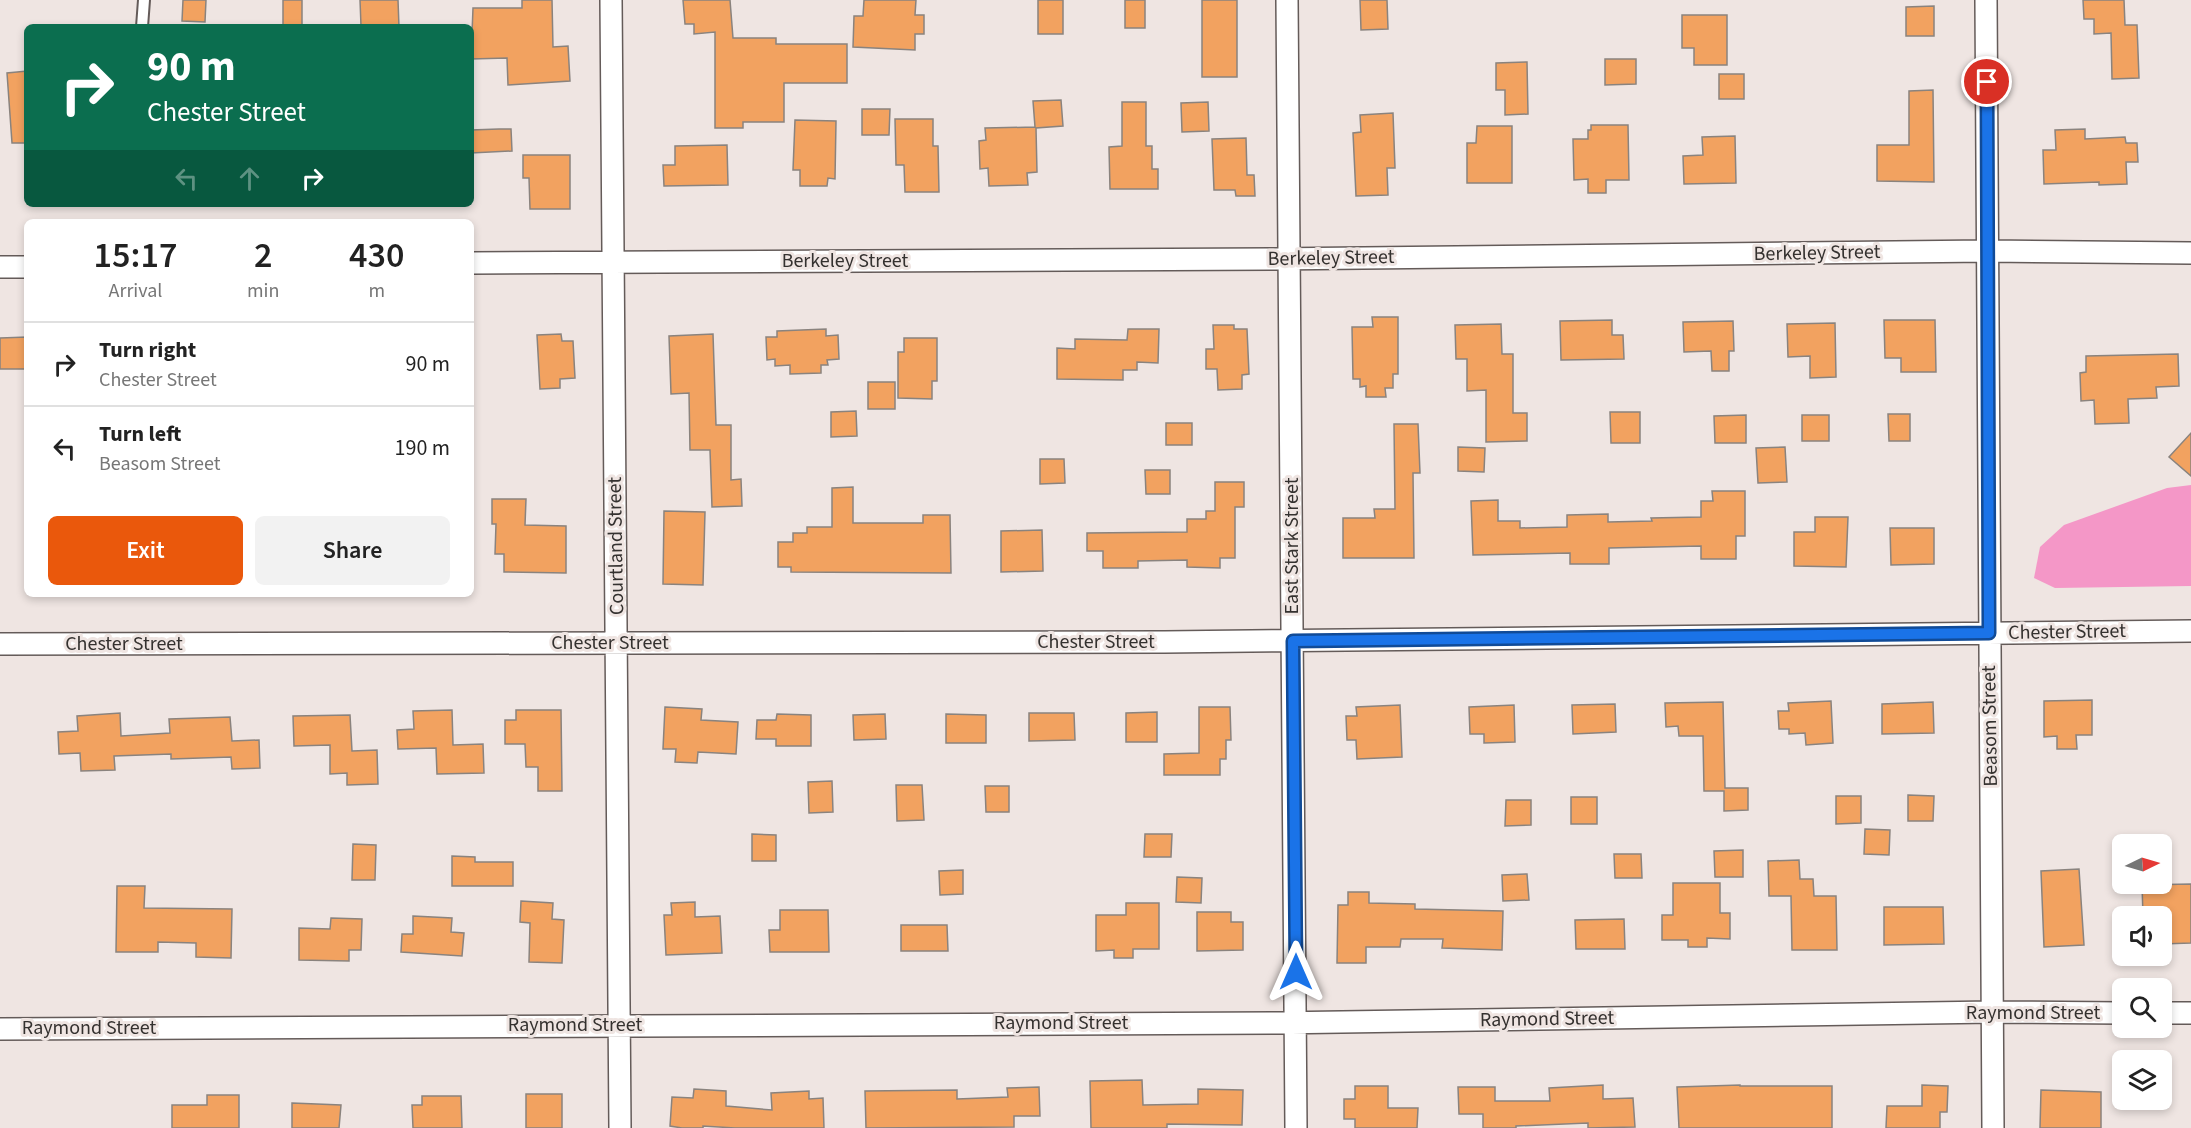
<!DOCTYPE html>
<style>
body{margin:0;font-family:"Source Sans 3",sans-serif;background:#f2f2f2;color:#222;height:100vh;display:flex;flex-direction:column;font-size:22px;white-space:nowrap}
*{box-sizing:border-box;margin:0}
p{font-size:20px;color:#767676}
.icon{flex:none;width:33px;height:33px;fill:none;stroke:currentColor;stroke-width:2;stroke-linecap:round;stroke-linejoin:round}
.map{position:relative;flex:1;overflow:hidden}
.sheet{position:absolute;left:24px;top:219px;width:450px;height:378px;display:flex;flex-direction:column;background:#fff;border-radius:9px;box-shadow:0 3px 9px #0003}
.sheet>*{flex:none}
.hud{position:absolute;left:24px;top:24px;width:450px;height:183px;border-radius:9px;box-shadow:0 3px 9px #0003;background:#0b6e4f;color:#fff;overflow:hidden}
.needle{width:39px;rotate:85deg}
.buttons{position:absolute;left:2112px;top:834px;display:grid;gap:12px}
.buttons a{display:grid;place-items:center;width:60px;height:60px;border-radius:9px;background:#fff;box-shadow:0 3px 9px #0003;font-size:30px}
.pin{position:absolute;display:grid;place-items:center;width:51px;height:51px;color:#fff;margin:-26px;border:3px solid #fff;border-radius:50%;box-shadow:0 2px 6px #0007}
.me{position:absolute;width:66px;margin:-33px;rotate:0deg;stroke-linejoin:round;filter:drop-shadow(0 0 4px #0008)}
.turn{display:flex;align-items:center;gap:21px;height:126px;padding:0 24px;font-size:27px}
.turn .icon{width:78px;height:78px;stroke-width:2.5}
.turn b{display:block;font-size:42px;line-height:51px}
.lanes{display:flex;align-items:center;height:57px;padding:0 24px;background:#0003;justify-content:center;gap:30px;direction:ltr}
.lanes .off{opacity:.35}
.eta{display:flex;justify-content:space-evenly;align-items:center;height:102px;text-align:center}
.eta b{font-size:36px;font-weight:600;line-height:42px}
.cta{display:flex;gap:12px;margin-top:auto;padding:12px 24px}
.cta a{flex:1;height:69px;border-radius:9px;background:#ea580c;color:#fff;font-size:24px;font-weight:600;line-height:69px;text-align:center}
.cta a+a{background:#f2f2f2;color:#222}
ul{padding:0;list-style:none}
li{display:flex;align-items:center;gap:18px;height:84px;padding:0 24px;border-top:2px solid #e0e0e0}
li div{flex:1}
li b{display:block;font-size:22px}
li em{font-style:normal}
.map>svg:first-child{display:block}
.water{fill:#f497c7}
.building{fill:#f2a260;stroke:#8a837e;stroke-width:1.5}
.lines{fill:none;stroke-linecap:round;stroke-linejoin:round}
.service-casing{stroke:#645b59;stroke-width:14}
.minor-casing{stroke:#645b59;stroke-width:24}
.service{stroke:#fff;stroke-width:10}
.minor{stroke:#fff;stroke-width:21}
.route-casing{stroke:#114b97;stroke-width:15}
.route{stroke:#1a73e8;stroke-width:10}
.labels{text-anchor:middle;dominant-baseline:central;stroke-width:6;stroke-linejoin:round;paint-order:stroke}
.street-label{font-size:20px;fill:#34312f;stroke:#efe5e2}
</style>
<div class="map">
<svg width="2191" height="1128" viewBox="0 0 2191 1128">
<rect width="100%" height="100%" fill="#efe5e2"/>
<path class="water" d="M 2191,485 L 2191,586 L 2055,588 L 2034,578 L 2040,547 L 2064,525 L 2167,488 Z"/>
<path class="building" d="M 183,0 L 206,0 L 205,22 L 182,21 Z
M 283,0 L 302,0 L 302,27 L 283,27 Z
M 360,0 L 398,0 L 399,27 L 361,26 Z
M 522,0 L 552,0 L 553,47 L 568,46 L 570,81 L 508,85 L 507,58 L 471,59 L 473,8 L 522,8 Z
M 683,0 L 730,0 L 733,38 L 776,38 L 776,44 L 847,44 L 847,83 L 784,83 L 784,122 L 743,122 L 743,128 L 715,128 L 715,32 L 694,34 L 694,24 L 685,24 Z
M 864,0 L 916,0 L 915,15 L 924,15 L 924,34 L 915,34 L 915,50 L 853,47 L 854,16 L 863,16 Z
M 1038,0 L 1063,0 L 1063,34 L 1038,34 Z
M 1125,0 L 1145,0 L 1145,28 L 1125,28 Z
M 1202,0 L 1237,0 L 1237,77 L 1202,77 Z
M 1360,0 L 1387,0 L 1388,29 L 1361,30 Z
M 2083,0 L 2124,0 L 2125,25 L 2137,25 L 2139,78 L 2112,79 L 2111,33 L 2094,34 L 2094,19 L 2084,19 Z
M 1934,6 L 1934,36 L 1906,36 L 1906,7 Z
M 1682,15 L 1727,15 L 1727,65 L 1694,65 L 1694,48 L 1682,48 Z
M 1605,59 L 1636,59 L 1636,84 L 1605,85 Z
M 1527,62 L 1528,114 L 1505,115 L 1505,90 L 1496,90 L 1496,63 Z
M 27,71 L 27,143 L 12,143 L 7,73 Z
M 1719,74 L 1744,74 L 1744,99 L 1719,99 Z
M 1933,90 L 1934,182 L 1877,181 L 1877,145 L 1909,145 L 1909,91 Z
M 1061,100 L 1063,126 L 1036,128 L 1037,172 L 1027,173 L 1028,185 L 989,186 L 988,168 L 980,169 L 979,141 L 986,140 L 985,128 L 1035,127 L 1033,101 Z
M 1122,102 L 1146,102 L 1146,146 L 1152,146 L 1152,169 L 1158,169 L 1158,189 L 1110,189 L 1109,147 L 1122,146 Z
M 1208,102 L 1209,131 L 1182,132 L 1181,103 Z
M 862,109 L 890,109 L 889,135 L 862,135 Z
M 1393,113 L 1395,168 L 1387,168 L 1388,195 L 1356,196 L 1353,133 L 1361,132 L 1360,115 Z
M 895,119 L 933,119 L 933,146 L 938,146 L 939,192 L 905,192 L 904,165 L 896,165 Z
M 795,120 L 836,121 L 835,179 L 828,178 L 827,186 L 800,186 L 800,170 L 793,170 Z
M 1591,125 L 1628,125 L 1629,180 L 1606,180 L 1606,193 L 1588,193 L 1588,179 L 1574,180 L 1573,139 L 1588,139 L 1588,130 L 1591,130 Z
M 1477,126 L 1512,126 L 1512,183 L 1467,183 L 1467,143 L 1476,143 Z
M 499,129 L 511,129 L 512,151 L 471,153 L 471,130 Z
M 2085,129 L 2085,139 L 2125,137 L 2126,143 L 2137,143 L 2138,162 L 2126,162 L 2127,184 L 2099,185 L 2099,182 L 2044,184 L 2043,150 L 2056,150 L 2055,130 Z
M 1735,136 L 1736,183 L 1684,184 L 1683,156 L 1703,155 L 1702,137 Z
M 1246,138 L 1247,175 L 1254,175 L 1255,196 L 1236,196 L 1235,190 L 1214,190 L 1212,139 Z
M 727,145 L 728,185 L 664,186 L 663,165 L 675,165 L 675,146 Z
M 523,155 L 570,155 L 570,209 L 530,209 L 529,178 L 523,178 Z
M 1372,317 L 1398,317 L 1398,374 L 1393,374 L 1393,388 L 1385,388 L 1386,397 L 1366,397 L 1366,386 L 1360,387 L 1360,379 L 1353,379 L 1352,327 L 1373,327 Z
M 1612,320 L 1612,335 L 1623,335 L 1624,359 L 1561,360 L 1560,321 Z
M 1884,320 L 1935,320 L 1936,372 L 1901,372 L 1901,358 L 1885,358 Z
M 1733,321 L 1734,351 L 1729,351 L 1729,371 L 1712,371 L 1711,351 L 1684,352 L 1683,322 Z
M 1835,323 L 1836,377 L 1810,378 L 1810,356 L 1788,357 L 1787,324 Z
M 1501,324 L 1502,354 L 1513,354 L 1513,413 L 1527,413 L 1527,441 L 1486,442 L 1486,390 L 1467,391 L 1467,359 L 1456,359 L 1455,325 Z
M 1213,325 L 1234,325 L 1234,329 L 1247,329 L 1249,374 L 1242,375 L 1242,389 L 1218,390 L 1217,369 L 1206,369 L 1206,349 L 1214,349 Z
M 826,329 L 826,336 L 838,335 L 839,359 L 827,360 L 828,365 L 821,365 L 821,373 L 790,374 L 790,365 L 775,366 L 775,359 L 767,360 L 766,337 L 777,337 L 777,331 Z
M 1128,329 L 1159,329 L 1158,363 L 1137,362 L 1137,370 L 1123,370 L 1123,380 L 1057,379 L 1057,348 L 1075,349 L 1075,339 L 1127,340 Z
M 561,334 L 562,341 L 573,341 L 575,378 L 560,379 L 560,388 L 540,389 L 537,335 Z
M 713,334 L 716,425 L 731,425 L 731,480 L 741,479 L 742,506 L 712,507 L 710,450 L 690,450 L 689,393 L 671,394 L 669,336 Z
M 27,337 L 27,369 L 0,369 L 0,338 Z
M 904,338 L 937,338 L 937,381 L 932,381 L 932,399 L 898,398 L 898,352 L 904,352 Z
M 2178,354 L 2179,386 L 2156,387 L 2157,398 L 2128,399 L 2129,423 L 2095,424 L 2094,400 L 2081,401 L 2080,373 L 2086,372 L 2086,356 Z
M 868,382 L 895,382 L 895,409 L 868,409 Z
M 856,411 L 857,436 L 831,437 L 831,412 Z
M 1610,412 L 1640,412 L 1640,443 L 1611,443 Z
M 1888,414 L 1910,414 L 1910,441 L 1889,441 Z
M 1746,415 L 1746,443 L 1715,443 L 1714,416 Z
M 1802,415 L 1829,415 L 1829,441 L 1802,441 Z
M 1166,423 L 1192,423 L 1192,445 L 1166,445 Z
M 1394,424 L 1418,424 L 1420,473 L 1413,473 L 1414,558 L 1343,558 L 1343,518 L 1375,518 L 1374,509 L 1395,509 Z
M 2191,433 L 2191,476 L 2169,457 Z
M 1458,447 L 1485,448 L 1484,472 L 1458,471 Z
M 1785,447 L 1787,482 L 1758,483 L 1756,448 Z
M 1040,459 L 1064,459 L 1065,483 L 1040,484 Z
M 1145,470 L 1170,470 L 1170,494 L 1146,494 Z
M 1215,482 L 1244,482 L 1244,507 L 1235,507 L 1235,558 L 1220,558 L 1220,568 L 1187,567 L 1187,560 L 1138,561 L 1138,568 L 1103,568 L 1103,551 L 1087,551 L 1087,533 L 1187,532 L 1187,519 L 1206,519 L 1206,511 L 1215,511 Z
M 853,487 L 853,523 L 923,523 L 923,515 L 950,515 L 951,573 L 791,572 L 791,567 L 778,567 L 778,542 L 793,542 L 793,533 L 807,533 L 807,527 L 832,527 L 832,488 Z
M 1712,491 L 1745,491 L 1745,536 L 1736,536 L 1736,559 L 1701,559 L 1701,546 L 1609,548 L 1609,564 L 1570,564 L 1570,553 L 1473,555 L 1471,501 L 1498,500 L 1498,521 L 1520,521 L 1520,528 L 1567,527 L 1567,515 L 1608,514 L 1608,522 L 1652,521 L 1651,518 L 1701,517 L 1701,501 L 1713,501 Z
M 492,499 L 526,499 L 525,525 L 566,526 L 566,573 L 504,572 L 504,554 L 495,554 L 496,524 L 492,524 Z
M 664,511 L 705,512 L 703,585 L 663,584 Z
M 1815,517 L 1848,517 L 1846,567 L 1794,566 L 1794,532 L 1815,532 Z
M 1890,528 L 1934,528 L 1934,564 L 1891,565 Z
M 1042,530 L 1043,571 L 1001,572 L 1001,531 Z
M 2092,700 L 2092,735 L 2076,735 L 2077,749 L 2057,749 L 2057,736 L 2044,737 L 2044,701 Z
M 1831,701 L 1833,743 L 1806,745 L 1805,733 L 1789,734 L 1789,729 L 1779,729 L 1778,711 L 1789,711 L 1788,703 Z
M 1723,702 L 1725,788 L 1748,788 L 1748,810 L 1724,811 L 1724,791 L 1704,791 L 1703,736 L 1679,736 L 1678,726 L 1666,727 L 1665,703 Z
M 1933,702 L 1934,733 L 1882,734 L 1882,704 Z
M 1615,704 L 1616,732 L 1573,734 L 1572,705 Z
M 1400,705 L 1402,757 L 1357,759 L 1356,740 L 1347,740 L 1346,716 L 1357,716 L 1356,707 Z
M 1514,705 L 1515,742 L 1484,743 L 1484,734 L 1470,734 L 1469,707 Z
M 665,707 L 702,709 L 701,720 L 738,722 L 736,754 L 698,752 L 697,763 L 675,762 L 676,749 L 663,749 Z
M 1199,707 L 1230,707 L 1231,740 L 1226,740 L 1226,759 L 1220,759 L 1220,775 L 1164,775 L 1164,754 L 1199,753 Z
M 452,710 L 453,745 L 483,744 L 484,773 L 437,774 L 436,748 L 398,749 L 397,730 L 414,729 L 413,711 Z
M 516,710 L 561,710 L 562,791 L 538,791 L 538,767 L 526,767 L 525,744 L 505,744 L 505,720 L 516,720 Z
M 1157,712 L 1157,742 L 1126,742 L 1126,713 Z
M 120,713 L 121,736 L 170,733 L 169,719 L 230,717 L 232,741 L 259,740 L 260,768 L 232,769 L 231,757 L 171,759 L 171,754 L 114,756 L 115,770 L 81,771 L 80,753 L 59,754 L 58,732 L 78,731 L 77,716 Z
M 1029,713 L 1074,713 L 1075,740 L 1029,741 Z
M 777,714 L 811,715 L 811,746 L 776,746 L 776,739 L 756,739 L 757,720 L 776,720 Z
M 885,714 L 886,739 L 854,740 L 853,715 Z
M 946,714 L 986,715 L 986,743 L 946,743 Z
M 350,715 L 352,751 L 377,750 L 378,784 L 347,785 L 347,773 L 330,774 L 330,745 L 294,746 L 293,716 Z
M 832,781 L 833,812 L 809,813 L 808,782 Z
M 896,785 L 922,785 L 924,820 L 897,821 Z
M 985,786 L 1009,786 L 1009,812 L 986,812 Z
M 1908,795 L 1934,796 L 1933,821 L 1908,821 Z
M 1836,796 L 1861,796 L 1861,823 L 1836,824 Z
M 1571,797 L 1597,797 L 1597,824 L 1571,824 Z
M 1506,800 L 1531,800 L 1531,825 L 1505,826 Z
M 1865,829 L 1890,830 L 1889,855 L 1864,854 Z
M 752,834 L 776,835 L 776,861 L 752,861 Z
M 1145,834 L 1172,834 L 1171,857 L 1144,857 Z
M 353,844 L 376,845 L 375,880 L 352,880 Z
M 1743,850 L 1743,877 L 1715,877 L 1714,851 Z
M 1614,854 L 1641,854 L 1642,878 L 1615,878 Z
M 452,856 L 475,857 L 475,862 L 513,862 L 513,886 L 452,886 Z
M 1799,860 L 1800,879 L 1813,879 L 1814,896 L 1836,896 L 1837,950 L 1792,950 L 1791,896 L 1769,896 L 1768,861 Z
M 2079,869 L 2084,945 L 2044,947 L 2041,871 Z
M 963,870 L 963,894 L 940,895 L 939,871 Z
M 1527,874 L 1529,900 L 1503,901 L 1502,875 Z
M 1177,877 L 1202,878 L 1201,903 L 1176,902 Z
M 1673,883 L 1720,883 L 1720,913 L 1730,913 L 1730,939 L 1707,938 L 1707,947 L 1688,947 L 1688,940 L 1662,940 L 1662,915 L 1673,915 Z
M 2191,884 L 2191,943 L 2162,944 L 2162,916 L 2143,916 L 2142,885 Z
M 117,886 L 145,886 L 144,908 L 232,909 L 231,958 L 196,957 L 196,943 L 158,942 L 158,952 L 116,952 Z
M 1348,892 L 1369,892 L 1369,903 L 1415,904 L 1415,909 L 1503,911 L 1502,950 L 1442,948 L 1443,939 L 1401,939 L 1400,947 L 1366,947 L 1366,963 L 1337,963 L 1338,905 L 1348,905 Z
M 521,901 L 553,903 L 552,919 L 564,920 L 562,963 L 529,962 L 530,923 L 520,922 Z
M 695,902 L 695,917 L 720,916 L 722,953 L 666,955 L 664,915 L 672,915 L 671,903 Z
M 1126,903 L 1159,903 L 1159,949 L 1133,949 L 1133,958 L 1114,958 L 1114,950 L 1096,951 L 1096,915 L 1126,915 Z
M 1884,907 L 1943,907 L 1944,944 L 1884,945 Z
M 780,910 L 828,910 L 829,952 L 770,952 L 769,930 L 780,930 Z
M 1197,912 L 1231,912 L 1231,922 L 1243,922 L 1243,950 L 1197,951 Z
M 413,916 L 452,918 L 451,932 L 464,933 L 462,956 L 401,952 L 402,934 L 413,934 Z
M 331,918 L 362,919 L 361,950 L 349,950 L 349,961 L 299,960 L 299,928 L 330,929 Z
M 1624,919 L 1625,949 L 1576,949 L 1575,920 Z
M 901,925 L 947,925 L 948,951 L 901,951 Z
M 1142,1080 L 1143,1105 L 1198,1104 L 1198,1089 L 1243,1090 L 1242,1125 L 1167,1124 L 1167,1128 L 1091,1128 L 1090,1081 Z
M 1603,1085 L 1603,1099 L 1633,1098 L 1635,1127 L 1588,1128 L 1588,1123 L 1516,1126 L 1516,1128 L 1483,1128 L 1483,1114 L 1459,1114 L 1458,1087 L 1495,1087 L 1495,1101 L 1550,1101 L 1549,1088 Z
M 1740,1085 L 1740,1086 L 1832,1086 L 1832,1128 L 1679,1128 L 1677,1087 Z
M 1922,1085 L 1948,1086 L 1947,1112 L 1940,1112 L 1940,1128 L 1886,1128 L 1887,1106 L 1922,1106 Z
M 1355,1086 L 1388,1086 L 1388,1108 L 1418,1108 L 1417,1128 L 1355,1128 L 1355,1119 L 1344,1119 L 1344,1099 L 1355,1099 Z
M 1039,1087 L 1040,1116 L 1014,1116 L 1014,1127 L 866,1128 L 865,1091 L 957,1090 L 957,1099 L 1008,1097 L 1007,1088 Z
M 694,1089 L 726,1091 L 726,1106 L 772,1110 L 771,1093 L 809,1091 L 809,1099 L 823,1098 L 824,1128 L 735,1128 L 703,1126 L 703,1128 L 682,1128 L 670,1126 L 672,1097 L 693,1098 Z
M 2041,1090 L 2101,1092 L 2101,1128 L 2040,1128 Z
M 526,1094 L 562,1094 L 562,1128 L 526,1128 Z
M 207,1095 L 239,1095 L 239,1128 L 172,1128 L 172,1105 L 207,1105 Z
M 422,1096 L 461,1096 L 462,1128 L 413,1128 L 412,1105 L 422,1105 Z
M 292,1103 L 341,1105 L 339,1128 L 292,1128 Z"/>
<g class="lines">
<g class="service-casing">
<path id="service" d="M 142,27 L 144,0"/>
</g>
<g class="minor-casing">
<path id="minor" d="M 611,0 L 620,1128
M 1287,0 L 1296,1128
M 1986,0 L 1993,1128
M 471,263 L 1270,259 L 1987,251 L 2191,253
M 0,267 L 27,267
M 0,644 L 1165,642 L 2191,631
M 2162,1013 L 2191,1013
M 0,1029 L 1275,1023 L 1992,1012 L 2122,1013"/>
</g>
<use href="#service" class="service"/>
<use href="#minor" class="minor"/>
</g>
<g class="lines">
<g class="route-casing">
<path id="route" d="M 1296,972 L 1293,641 L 1989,633 L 1987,82"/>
</g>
<use href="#route" class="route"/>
</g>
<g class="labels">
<g class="street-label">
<text transform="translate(1817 253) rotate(-1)">Berkeley Street</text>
<text transform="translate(1331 258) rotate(-1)">Berkeley Street</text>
<text x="845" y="261">Berkeley Street</text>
<text transform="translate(616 546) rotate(-91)">Courtland Street</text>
<text transform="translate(1292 546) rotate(-90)">East Stark Street</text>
<text transform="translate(2067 632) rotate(-1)">Chester Street</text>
<text x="1096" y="642">Chester Street</text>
<text x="610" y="643">Chester Street</text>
<text x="124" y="644">Chester Street</text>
<text transform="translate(1990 726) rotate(-91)">Beasom Street</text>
<text x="2033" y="1013">Raymond Street</text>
<text transform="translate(1547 1019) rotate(-1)">Raymond Street</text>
<text x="1061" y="1023">Raymond Street</text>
<text x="575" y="1025">Raymond Street</text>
<text x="89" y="1028">Raymond Street</text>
</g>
</g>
</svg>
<div class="buttons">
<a><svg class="needle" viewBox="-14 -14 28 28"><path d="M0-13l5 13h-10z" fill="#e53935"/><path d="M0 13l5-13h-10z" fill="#767676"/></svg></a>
<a><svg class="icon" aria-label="sound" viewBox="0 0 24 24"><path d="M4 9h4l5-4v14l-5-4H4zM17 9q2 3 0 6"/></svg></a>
<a><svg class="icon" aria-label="search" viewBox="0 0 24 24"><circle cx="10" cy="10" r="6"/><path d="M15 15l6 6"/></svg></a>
<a><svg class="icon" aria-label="layers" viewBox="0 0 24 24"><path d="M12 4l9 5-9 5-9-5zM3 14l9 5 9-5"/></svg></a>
</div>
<div class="pin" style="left:1987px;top:82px;background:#d93025"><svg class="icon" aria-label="arrive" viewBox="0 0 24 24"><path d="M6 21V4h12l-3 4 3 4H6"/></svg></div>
<svg class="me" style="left:1296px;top:972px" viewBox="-20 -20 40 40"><path d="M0-17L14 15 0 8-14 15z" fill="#1a73e8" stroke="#fff" stroke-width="4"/></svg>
<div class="hud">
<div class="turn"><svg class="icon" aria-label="right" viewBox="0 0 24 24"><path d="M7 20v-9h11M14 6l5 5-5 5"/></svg><div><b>90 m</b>Chester Street</div></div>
<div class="lanes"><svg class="icon off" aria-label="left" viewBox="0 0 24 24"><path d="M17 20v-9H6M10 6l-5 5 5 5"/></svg><svg class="icon off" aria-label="ahead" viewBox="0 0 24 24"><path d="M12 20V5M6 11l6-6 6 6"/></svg><svg class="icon" aria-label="right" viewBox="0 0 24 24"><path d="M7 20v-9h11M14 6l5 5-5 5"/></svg></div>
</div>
<section class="sheet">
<div class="eta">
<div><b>15:17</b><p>Arrival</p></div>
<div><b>2</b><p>min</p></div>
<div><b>430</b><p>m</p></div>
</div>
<ul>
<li><svg class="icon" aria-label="right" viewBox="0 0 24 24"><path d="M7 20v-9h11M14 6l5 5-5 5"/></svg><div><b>Turn right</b><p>Chester Street</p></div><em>90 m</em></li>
<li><svg class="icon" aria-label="left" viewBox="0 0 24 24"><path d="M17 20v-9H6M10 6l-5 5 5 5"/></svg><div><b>Turn left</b><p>Beasom Street</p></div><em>190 m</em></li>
</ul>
<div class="cta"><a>Exit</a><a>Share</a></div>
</section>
</div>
